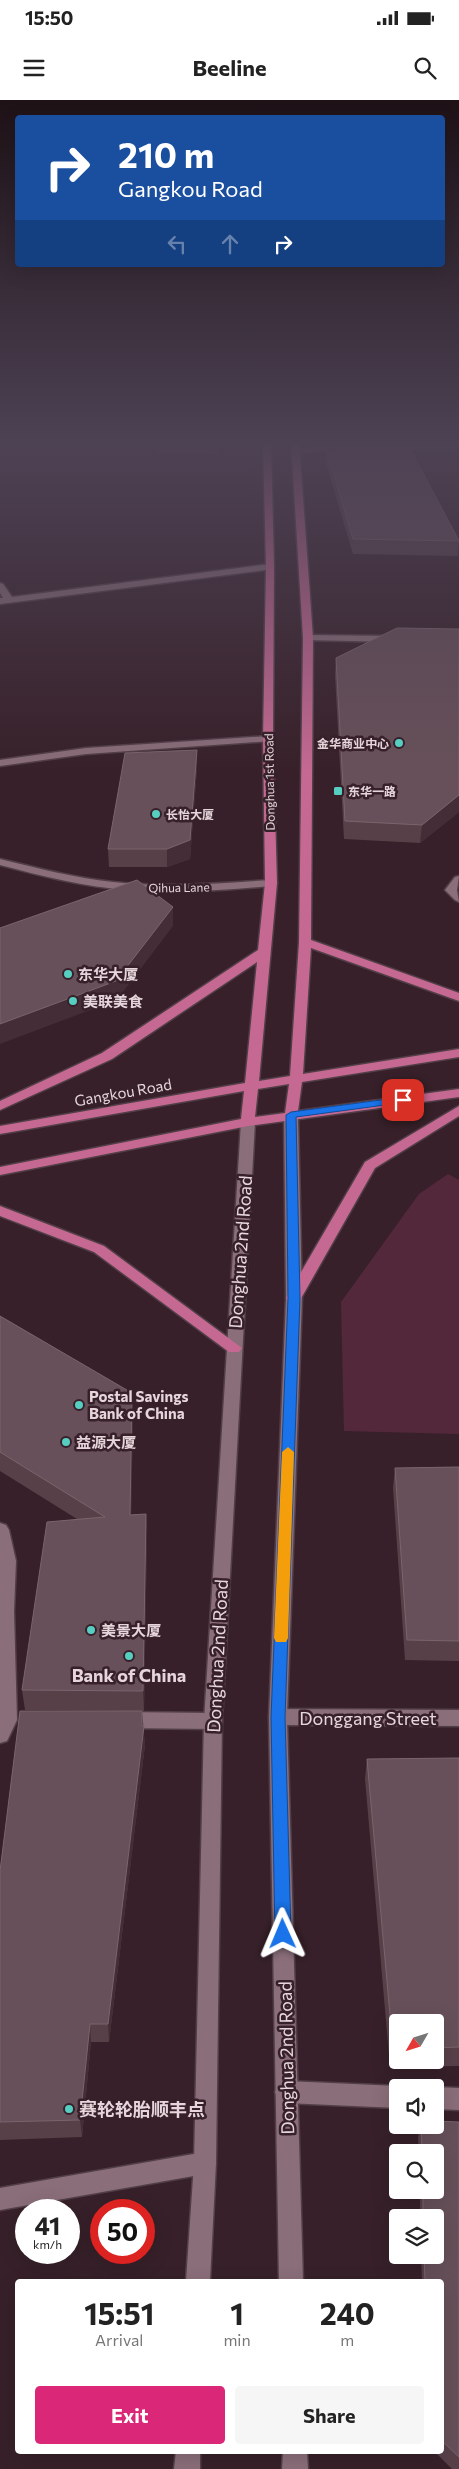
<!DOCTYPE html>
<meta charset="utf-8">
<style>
body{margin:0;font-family:Commissioner,"Noto Sans SC",sans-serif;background:#f6f6f6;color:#222;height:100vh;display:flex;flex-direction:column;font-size:19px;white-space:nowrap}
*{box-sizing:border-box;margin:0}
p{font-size:16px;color:#767676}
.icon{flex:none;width:28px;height:28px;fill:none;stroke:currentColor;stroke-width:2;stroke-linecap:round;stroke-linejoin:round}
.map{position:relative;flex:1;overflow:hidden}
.side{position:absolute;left:15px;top:2179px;width:429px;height:175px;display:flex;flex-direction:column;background:#fff;border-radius:5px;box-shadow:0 5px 20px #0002}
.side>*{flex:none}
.hud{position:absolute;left:15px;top:15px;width:430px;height:152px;border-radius:5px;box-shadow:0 5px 20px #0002;background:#1a4fa0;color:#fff;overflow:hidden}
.needle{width:32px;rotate:231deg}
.controls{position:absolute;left:389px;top:1914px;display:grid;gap:10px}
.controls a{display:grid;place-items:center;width:55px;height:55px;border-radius:5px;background:#fff;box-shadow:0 5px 20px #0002;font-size:25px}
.speed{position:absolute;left:15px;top:2099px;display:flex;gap:10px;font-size:25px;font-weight:700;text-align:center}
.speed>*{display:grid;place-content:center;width:65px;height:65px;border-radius:50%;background:#fff;box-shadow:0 5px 20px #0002;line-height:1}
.speed small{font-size:12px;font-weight:400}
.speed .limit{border:8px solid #d22;background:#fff;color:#111}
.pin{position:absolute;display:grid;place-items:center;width:42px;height:42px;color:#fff;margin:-21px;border-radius:10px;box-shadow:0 2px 8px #0006}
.me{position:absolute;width:55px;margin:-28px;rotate:359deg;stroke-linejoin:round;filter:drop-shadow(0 0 4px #0008)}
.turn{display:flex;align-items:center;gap:18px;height:105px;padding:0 20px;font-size:22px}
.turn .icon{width:65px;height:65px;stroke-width:2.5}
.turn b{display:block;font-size:35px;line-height:42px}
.lanes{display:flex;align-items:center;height:48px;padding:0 20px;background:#0003;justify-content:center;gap:25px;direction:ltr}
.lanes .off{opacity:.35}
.eta{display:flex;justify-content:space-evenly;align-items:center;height:85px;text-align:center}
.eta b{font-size:30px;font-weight:700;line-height:35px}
.primary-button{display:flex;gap:10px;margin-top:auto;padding:10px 20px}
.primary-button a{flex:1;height:58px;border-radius:5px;background:#db2777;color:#fff;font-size:20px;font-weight:700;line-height:58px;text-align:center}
.primary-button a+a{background:#f6f6f6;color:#222}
.status{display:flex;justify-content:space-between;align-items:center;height:35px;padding:0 25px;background:#fff;direction:ltr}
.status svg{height:14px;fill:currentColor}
header{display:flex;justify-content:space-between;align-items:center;height:65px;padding:0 20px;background:#fff;font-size:22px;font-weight:700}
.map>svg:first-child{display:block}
.green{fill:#54283b}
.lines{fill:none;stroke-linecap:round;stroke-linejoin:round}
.street-casing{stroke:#523e47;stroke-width:3}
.secondary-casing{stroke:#523e47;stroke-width:3}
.primary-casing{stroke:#523e47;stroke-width:3}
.street{fill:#8a6e79;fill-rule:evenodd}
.secondary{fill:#8a6e79;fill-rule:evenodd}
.primary{fill:#c56992;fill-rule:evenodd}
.wall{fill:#584049;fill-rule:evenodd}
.shaded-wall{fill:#442d36}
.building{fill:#675059;stroke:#7b656d}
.route{fill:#1a73e8;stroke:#114b97}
.slow{fill:#f59e0b}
.poi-dot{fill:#57cec2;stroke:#372029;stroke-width:2}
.labels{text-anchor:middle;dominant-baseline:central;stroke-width:5;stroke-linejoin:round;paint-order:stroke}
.far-poi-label{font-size:12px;font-weight:bold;fill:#e6d6dc;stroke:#372029;text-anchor:start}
.far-street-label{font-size:12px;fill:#e6d6dc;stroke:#372029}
.poi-label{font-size:15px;font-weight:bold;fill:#e6d6dc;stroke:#372029;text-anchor:start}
.street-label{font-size:15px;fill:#e6d6dc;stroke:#372029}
.near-street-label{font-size:18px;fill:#e6d6dc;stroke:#372029}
.near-poi-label{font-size:18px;font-weight:bold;fill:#e6d6dc;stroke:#372029}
</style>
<div class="status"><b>15:50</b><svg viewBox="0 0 49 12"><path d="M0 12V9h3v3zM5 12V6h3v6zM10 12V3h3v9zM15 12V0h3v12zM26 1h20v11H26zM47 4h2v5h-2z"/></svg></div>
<header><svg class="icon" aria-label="menu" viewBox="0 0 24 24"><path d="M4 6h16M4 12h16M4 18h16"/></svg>Beeline<svg class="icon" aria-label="search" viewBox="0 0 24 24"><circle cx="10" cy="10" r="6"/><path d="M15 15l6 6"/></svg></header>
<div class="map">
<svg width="459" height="2369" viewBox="0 0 459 2369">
<rect width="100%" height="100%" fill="#372029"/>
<path class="green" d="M 448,1074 L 459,1080 L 459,1334 L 344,1331 L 341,1202 L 419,1094 Z"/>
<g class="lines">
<g class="street-casing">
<path id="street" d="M 459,343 L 459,347 L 388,349 L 384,347 L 388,345 Z
M 345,346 L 349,348 L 348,350 L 297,352 L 293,350 L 297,348 Z
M 270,464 L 274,467 L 273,469 L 0,504 L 0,498 L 3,498 L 0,493 L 0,483 L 3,484 L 12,497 Z
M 308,535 L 395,536 L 400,539 L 395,542 L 305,540 L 305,536 Z
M 268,636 L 272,637 L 272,641 L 86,654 L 0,666 L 0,660 L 86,648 Z
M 0,759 C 37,768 75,778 113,782 C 166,788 219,783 271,780 L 277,783 L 271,786 C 224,790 176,794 129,790 C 85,787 42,776 0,765 Z
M 459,776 L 457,790 L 459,802 L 455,800 L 445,790 L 455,777 Z
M 0,1423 L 6,1425 L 9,1430 L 16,1461 L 14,1511 L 17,1620 L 7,1641 L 0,1643 Z
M 278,1609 L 459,1610 L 459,1626 L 278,1625 L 271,1623 L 269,1617 L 271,1611 Z
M 122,1612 L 213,1613 L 220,1615 L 222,1621 L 220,1627 L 213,1629 L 122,1628 L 115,1626 L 113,1620 L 115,1614 Z
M 286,1981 L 398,1986 L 401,1988 L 398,1988 L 398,2008 L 286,2003 L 278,2000 L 275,1992 L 278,1984 Z
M 435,1987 L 459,1988 L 459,2010 L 435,2009 Z
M 205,2052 L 213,2055 L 216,2063 L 213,2071 L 205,2074 L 0,2110 L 0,2088 Z"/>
</g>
<g class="secondary-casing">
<path id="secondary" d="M 291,1011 L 298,1015 L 302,1198 L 287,1617 L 303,2181 L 279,2181 L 269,1617 L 286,1198 L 284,1015 Z
M 248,1018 L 255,1022 L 222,1621 L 216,2063 L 210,2181 L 186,2181 L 194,2063 L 204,1621 L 241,1022 Z
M 176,2351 L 200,2351 L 200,2369 L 174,2369 Z
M 283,2351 L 307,2351 L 308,2369 L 282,2369 Z"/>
</g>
<g class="primary-casing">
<path id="primary" d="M 263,341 L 271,341 L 274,467 L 273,639 L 277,783 L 259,981 L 290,976 L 299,842 L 303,538 L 291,341 L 299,341 L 313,538 L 311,840 L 459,893 L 459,901 L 311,848 L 303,974 L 459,949 L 459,957 L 302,982 L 298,1011 L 459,989 L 459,997 L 248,1026 L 0,1075 L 0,1067 L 241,1019 L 244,991 L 0,1034 L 0,1026 L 245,983 L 257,862 L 112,959 L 0,1010 L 0,1001 L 102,953 L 258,850 L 265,783 L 263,639 L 266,467 ZM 289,984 L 285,1013 L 255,1017 L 258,989 Z
M 459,1006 L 459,1016 L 375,1068 L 299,1202 L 289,1202 L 286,1198 L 365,1062 Z
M 0,1106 L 104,1146 L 242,1248 L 239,1252 L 229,1252 L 94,1152 L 0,1116 Z"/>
</g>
<use href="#street" class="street"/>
<use href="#secondary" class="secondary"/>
<use href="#primary" class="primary"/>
</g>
<path class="wall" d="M 157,341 L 219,341 L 218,355 L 158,353 Z
M 332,341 L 409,341 L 407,342 L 459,440 L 458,456 L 353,454 L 326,363 L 326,348 L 334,344 Z
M 459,529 L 459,712 L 420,743 L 344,739 L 335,575 L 336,558 Z
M 197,650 L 197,668 L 190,759 L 167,767 L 109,767 L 108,749 Z
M 0,1216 L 133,1314 L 131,1415 L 146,1414 L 147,1434 L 144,1611 L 25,1610 L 22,1590 L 77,1419 L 0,1371 Z
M 459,1367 L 459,1561 L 405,1560 L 393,1388 L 395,1368 Z
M 143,1626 L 145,1645 L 109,1942 L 91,1942 L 82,2037 L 0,2040 L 0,1771 Z
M 459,1658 L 459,1966 L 390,1967 L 365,1679 L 367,1659 ZM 398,1922 L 435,1922 L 435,1960 L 398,1960 Z
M 459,2022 L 459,2369 L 452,2369 L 434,2351 L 441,2351 L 441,2181 L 422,2181 L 421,2155 L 435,2155 L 435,2118 L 420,2118 L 420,2090 L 435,2090 L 435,2052 L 419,2052 L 418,2038 L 420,2025 L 435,2025 Z"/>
<path class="shaded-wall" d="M 197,650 L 197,668 L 190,759 L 167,767 L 167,749 Z
M 459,695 L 459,712 L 420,743 L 422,725 Z
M 173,807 L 173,826 L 117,900 L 0,944 L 0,924 Z
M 132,1293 L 133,1314 L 131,1435 L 130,1415 Z
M 146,1414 L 147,1434 L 144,1611 L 143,1591 Z
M 142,1611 L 145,1645 L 109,1942 L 108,1924 L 142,1626 Z
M 90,1924 L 91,1942 L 82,2037 L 80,2020 Z"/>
<path class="building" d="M 338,341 L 406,341 L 459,441 L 353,439 L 326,348 Z
M 397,528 L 459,529 L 459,695 L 422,725 L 345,721 L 336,558 Z
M 197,650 L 190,740 L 167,749 L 108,749 L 125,653 Z
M 137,780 L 173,807 L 116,881 L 0,924 L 0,828 Z
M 0,1216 L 132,1293 L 130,1415 L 146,1414 L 143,1591 L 22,1590 L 47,1422 L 105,1417 L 0,1352 Z
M 459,1367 L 459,1541 L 407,1540 L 395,1368 Z
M 20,1611 L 142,1611 L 142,1626 L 144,1626 L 108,1924 L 90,1924 L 80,2020 L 0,2022 L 0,1771 Z
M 459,1658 L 459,1947 L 435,1948 L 435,1922 L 398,1922 L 398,1948 L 393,1948 L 367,1659 Z
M 435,2021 L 459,2022 L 459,2357 L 441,2340 L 441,2181 L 425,2181 L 424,2155 L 435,2155 L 435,2118 L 423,2118 L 423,2090 L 435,2090 L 435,2052 L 422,2052 L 421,2025 L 435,2025 Z"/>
<linearGradient id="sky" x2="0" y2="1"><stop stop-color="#1e1217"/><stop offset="0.51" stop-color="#4d4254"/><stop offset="1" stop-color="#4d4254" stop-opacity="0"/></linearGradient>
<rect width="459" height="673" fill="url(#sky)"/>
<path class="route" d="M 403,997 L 408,1000 L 407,1002 L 296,1017 L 300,1198 L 285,1617 L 291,1834 L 288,1839 L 283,1841 L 277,1839 L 275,1834 L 271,1617 L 288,1198 L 286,1015 L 291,1012 Z"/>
<path class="slow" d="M 288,1347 L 294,1352 L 288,1538 L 286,1542 L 276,1542 L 274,1538 L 282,1352 Z"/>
<g class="poi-dot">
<circle cx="399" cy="643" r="5"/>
<rect x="333" y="686" width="10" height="10" rx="2.5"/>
<circle cx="156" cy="714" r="5"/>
<circle cx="68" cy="874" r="5"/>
<circle cx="73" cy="901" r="5"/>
<circle cx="79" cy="1305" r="5"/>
<circle cx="66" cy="1342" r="5"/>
<circle cx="91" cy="1530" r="5"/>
<circle cx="129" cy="1556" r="5"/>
<circle cx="69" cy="2009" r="5"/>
</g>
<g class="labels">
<g class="far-poi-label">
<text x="389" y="643" text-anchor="end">金华商业中心</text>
<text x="348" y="691">东华一路</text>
<text x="166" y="714">长怡大厦</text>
</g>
<g class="far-street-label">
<text transform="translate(269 682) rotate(-91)">Donghua 1st Road</text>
<text transform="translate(179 787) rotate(-1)">Qihua Lane</text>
</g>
<g class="poi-label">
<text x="78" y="874">东华大厦</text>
<text x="83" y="901">美联美食</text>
<text x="89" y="1296">Postal Savings<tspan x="89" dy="17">Bank of China</tspan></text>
<text x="76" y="1342">益源大厦</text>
<text x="101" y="1530">美景大厦</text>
</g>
<g class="street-label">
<text transform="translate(123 992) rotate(-10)">Gangkou Road</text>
</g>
<g class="near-street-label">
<text transform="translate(240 1152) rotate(-86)">Donghua 2nd Road</text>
<text transform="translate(217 1556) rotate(-87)">Donghua 2nd Road</text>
<text x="368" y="1618">Donggang Street</text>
<text transform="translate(286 1958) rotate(-91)">Donghua 2nd Road</text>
</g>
<g class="near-poi-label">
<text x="129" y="1575">Bank of China</text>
<text x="79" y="2009" text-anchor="start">赛轮轮胎顺丰点</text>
</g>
</g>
</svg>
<div class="controls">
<a><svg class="needle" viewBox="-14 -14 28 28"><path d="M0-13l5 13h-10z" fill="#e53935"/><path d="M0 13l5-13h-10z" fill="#767676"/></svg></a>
<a><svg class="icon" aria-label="sound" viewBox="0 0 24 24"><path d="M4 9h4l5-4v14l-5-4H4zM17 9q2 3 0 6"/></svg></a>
<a><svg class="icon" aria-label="search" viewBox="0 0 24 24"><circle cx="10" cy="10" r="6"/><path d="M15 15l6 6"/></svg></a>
<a><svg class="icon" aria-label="layers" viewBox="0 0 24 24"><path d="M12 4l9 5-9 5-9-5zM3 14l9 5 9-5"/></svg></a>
</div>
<div class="speed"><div>41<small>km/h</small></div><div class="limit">50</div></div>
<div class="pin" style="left:403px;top:1000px;background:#d93025"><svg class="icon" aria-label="arrive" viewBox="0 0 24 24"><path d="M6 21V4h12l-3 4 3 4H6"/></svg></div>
<svg class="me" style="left:283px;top:1834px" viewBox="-20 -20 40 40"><path d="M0-17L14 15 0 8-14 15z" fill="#1a73e8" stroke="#fff" stroke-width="4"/></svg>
<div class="hud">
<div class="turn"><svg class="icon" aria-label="right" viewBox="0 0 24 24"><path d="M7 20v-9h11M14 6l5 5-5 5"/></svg><div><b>210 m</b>Gangkou Road</div></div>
<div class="lanes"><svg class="icon off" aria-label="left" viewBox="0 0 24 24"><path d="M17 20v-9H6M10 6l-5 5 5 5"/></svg><svg class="icon off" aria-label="ahead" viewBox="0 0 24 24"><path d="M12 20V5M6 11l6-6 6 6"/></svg><svg class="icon" aria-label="right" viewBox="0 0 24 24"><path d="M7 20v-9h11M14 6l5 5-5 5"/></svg></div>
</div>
<section class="side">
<div class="eta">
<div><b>15:51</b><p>Arrival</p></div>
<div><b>1</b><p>min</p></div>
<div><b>240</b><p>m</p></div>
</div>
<div class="primary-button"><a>Exit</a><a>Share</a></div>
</section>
</div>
